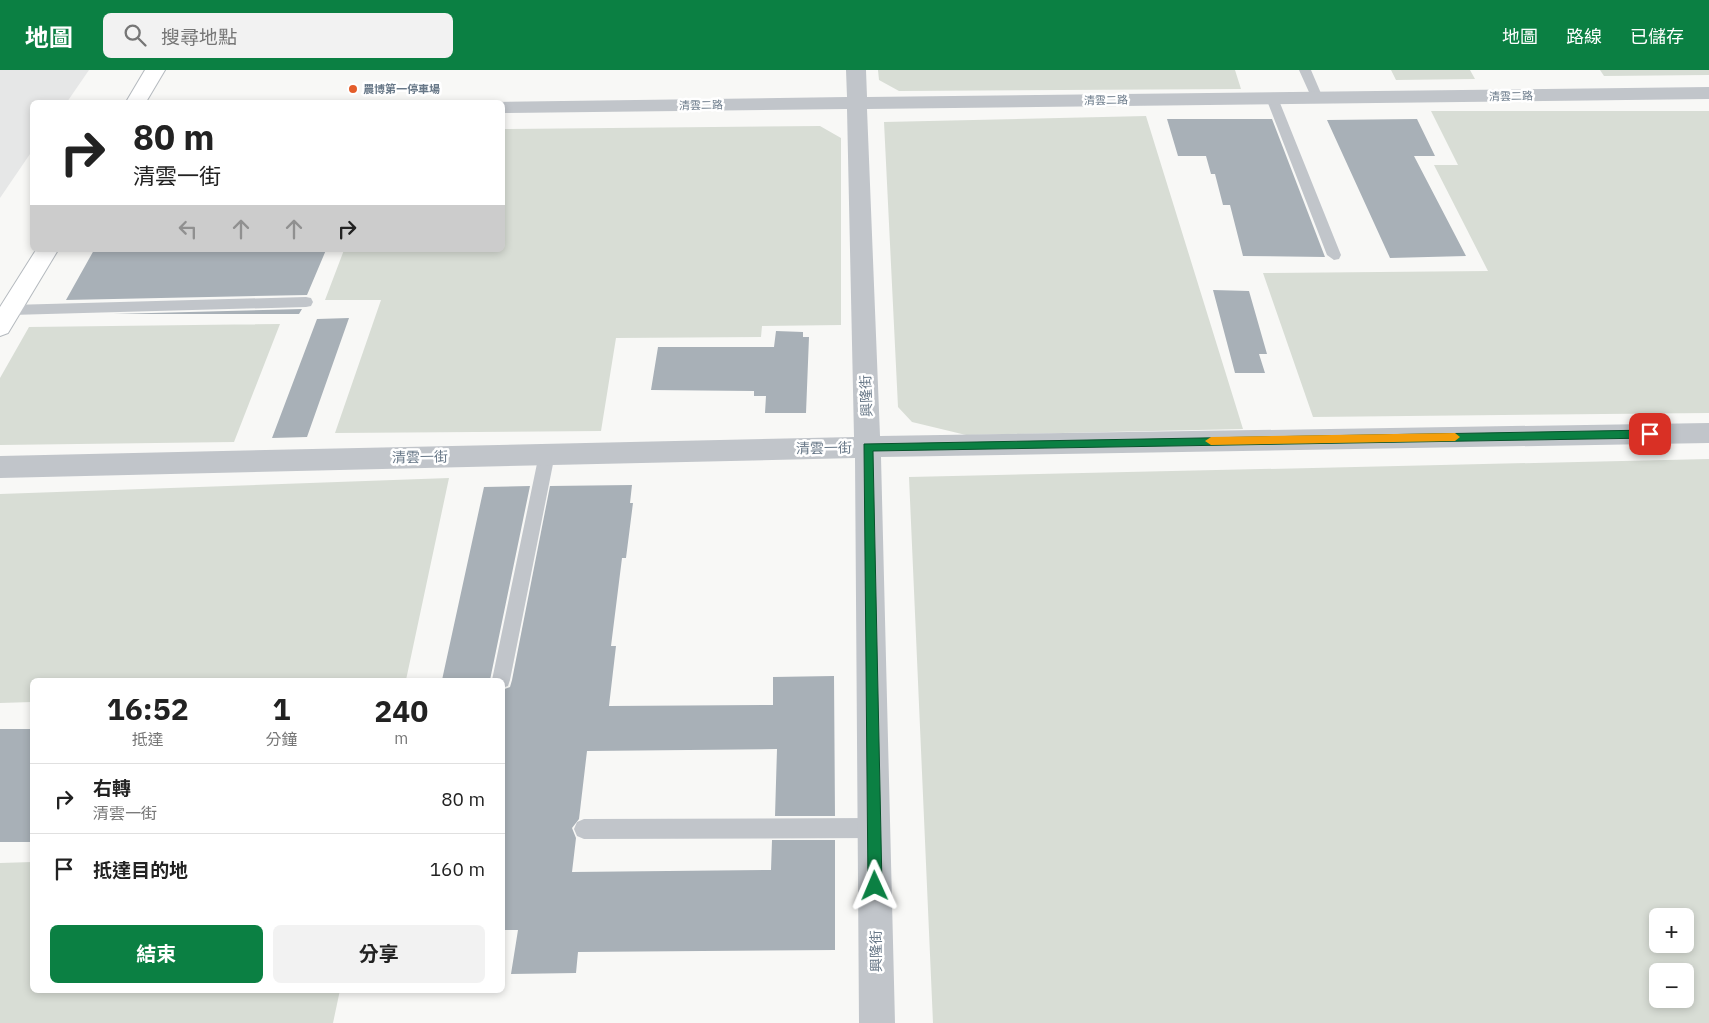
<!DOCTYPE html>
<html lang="zh-TW">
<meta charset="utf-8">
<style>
body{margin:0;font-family:"IBM Plex Sans","Noto Sans TC",sans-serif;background:#f2f2f2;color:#222;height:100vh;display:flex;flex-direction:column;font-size:19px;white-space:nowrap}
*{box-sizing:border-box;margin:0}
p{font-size:16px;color:#767676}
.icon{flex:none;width:28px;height:28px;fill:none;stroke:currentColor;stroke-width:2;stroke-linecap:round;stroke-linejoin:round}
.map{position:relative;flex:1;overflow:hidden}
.side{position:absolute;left:30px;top:608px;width:475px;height:315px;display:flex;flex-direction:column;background:#fff;border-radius:8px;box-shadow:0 2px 8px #0003}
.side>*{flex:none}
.hud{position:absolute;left:30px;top:30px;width:475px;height:152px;border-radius:8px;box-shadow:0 2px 8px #0003;background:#fff;color:#222;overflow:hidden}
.tools{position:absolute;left:1649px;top:838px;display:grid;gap:10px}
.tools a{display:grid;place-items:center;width:45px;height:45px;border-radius:8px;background:#fff;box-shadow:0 2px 8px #0003;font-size:25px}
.pin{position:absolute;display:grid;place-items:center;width:42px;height:42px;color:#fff;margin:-21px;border-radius:10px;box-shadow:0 2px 8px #0006}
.me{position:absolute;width:55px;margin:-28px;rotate:359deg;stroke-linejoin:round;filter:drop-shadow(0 0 4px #0008)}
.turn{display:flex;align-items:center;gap:18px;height:105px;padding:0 20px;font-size:22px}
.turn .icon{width:65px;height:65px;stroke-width:2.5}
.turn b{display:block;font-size:35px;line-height:42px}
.lanes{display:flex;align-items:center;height:48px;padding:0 20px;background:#0003;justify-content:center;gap:25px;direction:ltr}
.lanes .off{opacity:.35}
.eta{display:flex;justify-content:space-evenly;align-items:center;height:85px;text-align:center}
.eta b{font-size:30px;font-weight:700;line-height:35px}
.button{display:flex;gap:10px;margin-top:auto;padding:10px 20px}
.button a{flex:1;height:58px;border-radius:8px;background:#0b8043;color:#fff;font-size:20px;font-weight:700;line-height:58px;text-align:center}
.button a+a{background:#f2f2f2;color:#222}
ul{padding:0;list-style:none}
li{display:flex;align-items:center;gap:15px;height:70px;padding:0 20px;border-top:1px solid #e0e0e0}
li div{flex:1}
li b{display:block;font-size:19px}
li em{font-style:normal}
header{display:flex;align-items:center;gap:30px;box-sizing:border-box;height:70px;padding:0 25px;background:#0b8043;color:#fff}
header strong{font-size:24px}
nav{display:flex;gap:28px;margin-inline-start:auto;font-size:18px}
.search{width:350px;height:45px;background:#f2f2f2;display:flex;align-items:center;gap:12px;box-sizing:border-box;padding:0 18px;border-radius:8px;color:#767676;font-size:19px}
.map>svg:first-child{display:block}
.built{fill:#e6e7e7}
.green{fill:#d8ddd5;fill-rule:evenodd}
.building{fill:#a8b0b7}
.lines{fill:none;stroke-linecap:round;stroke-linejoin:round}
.secondary-casing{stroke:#b4b9be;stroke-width:2}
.lane{fill:#c1c5ca;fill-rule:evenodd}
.street{fill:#c1c5ca;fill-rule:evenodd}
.secondary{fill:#fff;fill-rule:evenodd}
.route{fill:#0b8043;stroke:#07532c}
.slow{fill:#f59e0b}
.poi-dot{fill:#e45d2a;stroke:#fff;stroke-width:2}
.labels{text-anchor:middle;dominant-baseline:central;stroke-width:5;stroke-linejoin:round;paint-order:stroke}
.far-poi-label{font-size:11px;font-weight:bold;fill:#677787;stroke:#fff;text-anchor:start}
.far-street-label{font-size:11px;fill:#677787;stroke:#fff}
.street-label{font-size:14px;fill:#677787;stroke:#fff}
</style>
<header>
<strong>地圖</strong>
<div class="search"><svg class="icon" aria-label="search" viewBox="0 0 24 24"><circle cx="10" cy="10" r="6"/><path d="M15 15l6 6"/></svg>搜尋地點</div>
<nav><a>地圖</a><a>路線</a><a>已儲存</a></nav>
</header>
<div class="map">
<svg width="1709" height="953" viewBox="0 0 1709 953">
<rect width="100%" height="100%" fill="#f8f8f6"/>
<path class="built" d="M 0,0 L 89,0 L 67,32 L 32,32 L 32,81 L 0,128 Z"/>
<path class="green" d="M 878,0 L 1235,0 L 1241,19 L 899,21 L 879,10 Z
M 1391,0 L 1470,0 L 1475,9 L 1396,10 Z
M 1600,0 L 1709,0 L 1709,5 L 1604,6 Z
M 1431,41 L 1709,41 L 1709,343 L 1313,347 L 1263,203 L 1488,201 L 1434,95 L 1458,95 Z
M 1146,46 L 1243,359 L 966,365 L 912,352 L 898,337 L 884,52 Z
M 820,56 L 841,68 L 841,255 L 762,256 L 761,267 L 616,268 L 601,361 L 335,363 L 381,230 L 325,230 L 344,180 L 502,180 L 503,59 Z
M 280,254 L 234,372 L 0,375 L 0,308 L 29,257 Z
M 1709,389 L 1709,953 L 933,953 L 909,407 ZM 1658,846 L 1685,846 L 1685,874 L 1658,874 ZM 1658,901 L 1685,901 L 1685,929 L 1658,929 Z
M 449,408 L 406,610 L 32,610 L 32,632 L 0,633 L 0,424 Z
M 32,792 L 32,920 L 340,920 L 333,953 L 0,953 L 0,793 Z"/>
<path class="building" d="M 1167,49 L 1272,49 L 1325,187 L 1243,186 L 1230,135 L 1223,135 L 1215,104 L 1211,104 L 1206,86 L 1178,86 Z
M 1417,49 L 1435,86 L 1414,86 L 1466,186 L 1390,188 L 1327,50 Z
M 94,180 L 326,180 L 307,225 L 66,230 Z
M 1213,220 L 1249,221 L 1267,284 L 1259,284 L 1265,303 L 1235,303 Z
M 302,239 L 299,244 L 113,244 Z
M 349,248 L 307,367 L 272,368 L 317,249 Z
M 776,261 L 803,262 L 803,267 L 809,267 L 806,343 L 765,343 L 766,326 L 754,326 L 754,321 L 651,320 L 658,277 L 774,277 Z
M 632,415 L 630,433 L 633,433 L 626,488 L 622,488 L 611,576 L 616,576 L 609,636 L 773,635 L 773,607 L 834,606 L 835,746 L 775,746 L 777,679 L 587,681 L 579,749 L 572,758 L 576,768 L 572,802 L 771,800 L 772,770 L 835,770 L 835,880 L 578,882 L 576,903 L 511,904 L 518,860 L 502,860 L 502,620 L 510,617 L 512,610 L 550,416 Z
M 530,416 L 490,610 L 442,610 L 484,417 Z
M 0,659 L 32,659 L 32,772 L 0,772 Z"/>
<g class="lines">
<g class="secondary-casing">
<path id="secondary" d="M 145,0 L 165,0 L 146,32 L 126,32 Z
M 36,180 L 58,180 L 8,263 L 0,266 L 0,237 Z"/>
</g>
<path class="lane" d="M 1299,0 L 1311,0 L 1323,28 L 1321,31 L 1313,31 Z
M 1272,24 L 1278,28 L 1341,185 L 1339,189 L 1334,190 L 1327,185 L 1266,28 Z
M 306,227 L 311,228 L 313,232 L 311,236 L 306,237 L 11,245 L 6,244 L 4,240 L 6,236 L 11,235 Z
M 547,377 L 553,379 L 555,384 L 510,610 L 508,616 L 502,618 L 502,610 L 492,610 L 539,384 L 541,379 Z
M 874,748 L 881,751 L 884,758 L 881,765 L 874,768 L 584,769 L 577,766 L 574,759 L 577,752 L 584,749 Z"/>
<path class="street" d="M 846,0 L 866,0 L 867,27 L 1709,17 L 1709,29 L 867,39 L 880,366 L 1709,353 L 1709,373 L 881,387 L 895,953 L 859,953 L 855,388 L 0,408 L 0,386 L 854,367 L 847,39 L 502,43 L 502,32 L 496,32 L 847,27 Z"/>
<use href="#secondary" class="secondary"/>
</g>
<path class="route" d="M 1650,360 L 1655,364 L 1650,368 L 873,381 L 882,816 L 880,821 L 875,823 L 870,821 L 868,816 L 864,374 Z"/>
<path class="slow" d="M 1455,363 L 1460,367 L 1455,371 L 1211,375 L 1205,371 L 1211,367 Z"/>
<circle class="poi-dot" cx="353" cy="19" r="5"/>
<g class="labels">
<g class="far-poi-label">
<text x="363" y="19">農博第一停車場</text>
</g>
<g class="far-street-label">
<text transform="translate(1511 26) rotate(-1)">清雲二路</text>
<text transform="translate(1106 30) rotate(-1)">清雲二路</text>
<text transform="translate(701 35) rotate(-1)">清雲二路</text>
</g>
<g class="street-label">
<text transform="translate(866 326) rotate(-92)">興隆街</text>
<text transform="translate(824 378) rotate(-1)">清雲一街</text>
<text transform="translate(420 387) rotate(-1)">清雲一街</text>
<text transform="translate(876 881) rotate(-91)">興隆街</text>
</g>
</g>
</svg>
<div class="tools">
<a>+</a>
<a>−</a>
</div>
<div class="pin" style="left:1650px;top:364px;background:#d93025"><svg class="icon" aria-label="arrive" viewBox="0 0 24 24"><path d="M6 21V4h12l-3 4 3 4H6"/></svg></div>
<svg class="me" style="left:875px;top:816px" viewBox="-20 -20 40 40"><path d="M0-17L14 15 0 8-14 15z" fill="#0b8043" stroke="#fff" stroke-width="4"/></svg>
<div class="hud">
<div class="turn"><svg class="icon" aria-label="right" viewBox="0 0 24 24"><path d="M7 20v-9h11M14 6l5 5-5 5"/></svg><div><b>80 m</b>清雲一街</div></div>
<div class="lanes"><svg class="icon off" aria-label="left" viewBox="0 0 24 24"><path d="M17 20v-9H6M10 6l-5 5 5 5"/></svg><svg class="icon off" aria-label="ahead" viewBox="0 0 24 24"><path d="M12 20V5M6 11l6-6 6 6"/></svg><svg class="icon off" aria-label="ahead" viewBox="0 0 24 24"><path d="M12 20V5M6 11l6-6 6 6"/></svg><svg class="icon" aria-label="right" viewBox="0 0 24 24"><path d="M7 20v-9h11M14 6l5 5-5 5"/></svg></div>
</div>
<section class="side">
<div class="eta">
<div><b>16:52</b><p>抵達</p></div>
<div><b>1</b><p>分鐘</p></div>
<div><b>240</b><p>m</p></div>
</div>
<ul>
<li><svg class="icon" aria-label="right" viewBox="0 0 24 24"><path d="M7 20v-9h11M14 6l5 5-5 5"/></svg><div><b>右轉</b><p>清雲一街</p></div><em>80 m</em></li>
<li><svg class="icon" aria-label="arrive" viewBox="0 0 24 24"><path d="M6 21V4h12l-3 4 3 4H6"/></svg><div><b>抵達目的地</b></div><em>160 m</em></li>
</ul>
<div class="button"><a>結束</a><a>分享</a></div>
</section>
</div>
